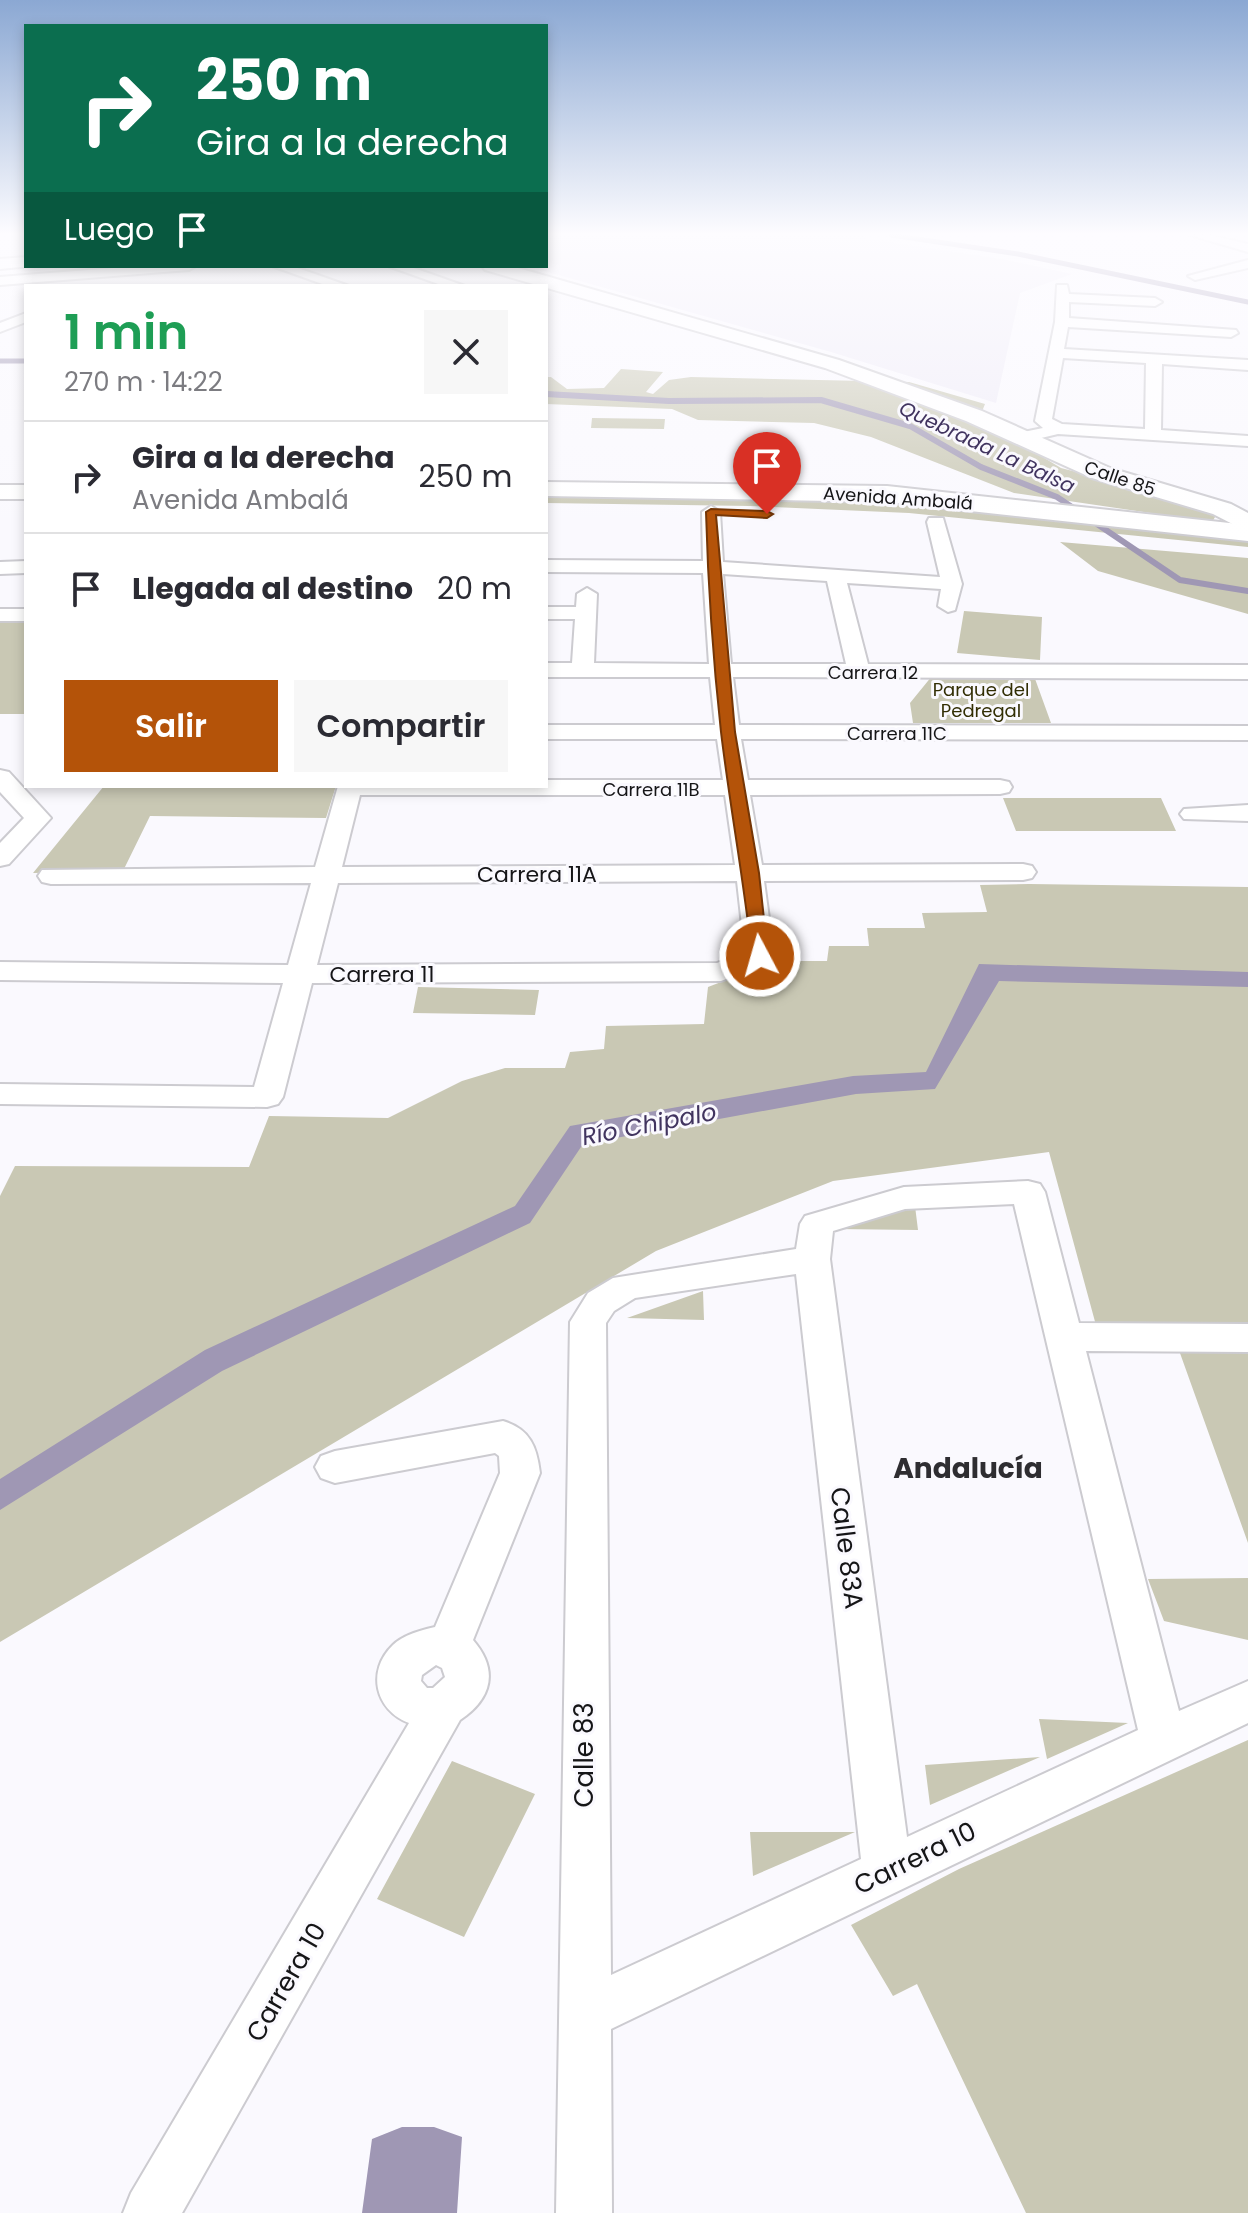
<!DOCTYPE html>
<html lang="es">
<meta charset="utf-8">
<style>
body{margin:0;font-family:Poppins,sans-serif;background:#f7f7f7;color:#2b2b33;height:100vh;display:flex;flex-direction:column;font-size:30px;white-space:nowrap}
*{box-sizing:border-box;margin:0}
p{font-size:26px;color:#7c7c81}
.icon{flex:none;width:44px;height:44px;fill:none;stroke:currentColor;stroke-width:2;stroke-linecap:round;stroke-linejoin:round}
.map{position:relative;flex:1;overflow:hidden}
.details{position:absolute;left:24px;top:284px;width:524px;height:504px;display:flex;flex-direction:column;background:#fff;border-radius:0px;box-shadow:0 4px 12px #0003}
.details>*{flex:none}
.hud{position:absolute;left:24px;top:24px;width:524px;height:244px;border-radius:0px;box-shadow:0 4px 12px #0003;background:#0b6e4f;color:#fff;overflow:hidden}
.pin{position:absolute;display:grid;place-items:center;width:68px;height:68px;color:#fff;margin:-82px -34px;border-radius:50% 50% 50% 0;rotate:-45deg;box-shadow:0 0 8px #0007}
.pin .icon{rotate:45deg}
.me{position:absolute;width:88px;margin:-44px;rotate:354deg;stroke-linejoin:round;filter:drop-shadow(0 0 6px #0008)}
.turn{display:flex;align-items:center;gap:28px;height:168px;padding:0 40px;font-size:36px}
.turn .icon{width:104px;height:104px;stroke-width:2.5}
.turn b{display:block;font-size:56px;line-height:68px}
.then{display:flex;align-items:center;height:76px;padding:0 40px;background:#0003;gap:16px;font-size:30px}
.round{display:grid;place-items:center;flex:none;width:84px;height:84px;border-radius:0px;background:#f7f7f7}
.headline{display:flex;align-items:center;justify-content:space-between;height:136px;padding:0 40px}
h1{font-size:48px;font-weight:600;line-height:60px;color:#1e9e55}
.cta{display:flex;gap:16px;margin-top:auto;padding:16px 40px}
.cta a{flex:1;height:92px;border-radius:0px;background:#b45309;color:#fff;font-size:32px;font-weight:600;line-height:92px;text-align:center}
.cta a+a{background:#f7f7f7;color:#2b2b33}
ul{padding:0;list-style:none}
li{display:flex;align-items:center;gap:24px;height:112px;padding:0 40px;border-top:2px solid #e1e1e2}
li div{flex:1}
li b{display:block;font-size:30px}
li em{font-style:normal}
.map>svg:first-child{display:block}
.built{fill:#efecf7}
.green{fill:#c9c8b4}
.water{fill:#9f97b4}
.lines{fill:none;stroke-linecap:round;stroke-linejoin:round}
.stream-far1{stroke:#9f97b4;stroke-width:5}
.stream{stroke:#9f97b4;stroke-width:6}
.street-casing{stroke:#cccbd0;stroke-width:4}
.secondary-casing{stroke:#cccbd0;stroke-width:4}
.primary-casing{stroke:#cccbd0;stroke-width:4}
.street{fill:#fff;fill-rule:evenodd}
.secondary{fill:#fff;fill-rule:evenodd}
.primary{fill:#fff;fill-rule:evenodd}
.route{fill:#b45309;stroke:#753606;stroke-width:2}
.labels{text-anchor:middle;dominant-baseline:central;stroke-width:6;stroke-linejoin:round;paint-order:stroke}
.far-street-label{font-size:18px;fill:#151517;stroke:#faf9fe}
.far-park-label{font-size:18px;fill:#322e04;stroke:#faf9fe}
.far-water-label{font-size:20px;font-style:italic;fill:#41345f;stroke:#faf9fe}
.street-label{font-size:22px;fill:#151517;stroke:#faf9fe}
.water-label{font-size:24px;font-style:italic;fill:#41345f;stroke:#faf9fe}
.near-street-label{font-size:26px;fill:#151517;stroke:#faf9fe}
.near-neighbourhood-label{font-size:28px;font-weight:bold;fill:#2e2d31;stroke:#faf9fe}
</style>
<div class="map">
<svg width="1248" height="2213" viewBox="0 0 1248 2213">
<rect width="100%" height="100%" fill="#faf9fe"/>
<path class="built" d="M 546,235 L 860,235 L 868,239 L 1002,259 L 1072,274 L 1020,293 L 996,403 L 831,352 L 527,266 L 546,266 Z"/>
<path class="green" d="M 621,369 L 663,372 L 646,392 L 653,394 L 669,380 L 691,377 L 909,382 L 985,404 L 979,419 L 1061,468 L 1220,509 L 1212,522 L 1014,493 L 871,437 L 814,423 L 698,420 L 672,409 L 546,404 L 546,377 L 551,377 L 567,389 L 604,388 Z
M 592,418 L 665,419 L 664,429 L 591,428 Z
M 546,494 L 887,499 L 995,514 L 1248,541 L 1248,547 L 909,513 L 750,506 L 546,503 Z
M 1060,542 L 1248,558 L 1248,614 L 1098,571 Z
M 964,611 L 1042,617 L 1040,660 L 957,653 Z
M 0,621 L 26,621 L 26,714 L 0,714 Z
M 932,676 L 1034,676 L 1051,723 L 913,723 L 910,703 Z
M 104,786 L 336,786 L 326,818 L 150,816 L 123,871 L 33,873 Z
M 1003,798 L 1161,798 L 1176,831 L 1016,831 Z
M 1029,884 L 1248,887 L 1248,1543 L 1171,1328 L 1097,1329 L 1049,1152 L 833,1181 L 656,1251 L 0,1642 L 0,1196 L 15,1166 L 249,1167 L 269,1116 L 388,1118 L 462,1081 L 505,1068 L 565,1068 L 570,1052 L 604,1049 L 606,1026 L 704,1024 L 708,987 L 776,961 L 827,961 L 829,946 L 869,946 L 867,928 L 925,928 L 922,913 L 987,912 L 980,885 Z
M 418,987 L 539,990 L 535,1015 L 413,1013 Z
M 915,1206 L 918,1230 L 835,1229 Z
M 703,1291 L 704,1320 L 627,1318 Z
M 1248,1578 L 1248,1640 L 1164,1621 L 1148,1579 Z
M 1039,1719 L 1128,1723 L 1047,1759 Z
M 1248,1740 L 1248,2213 L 1026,2213 L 917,1984 L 893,1996 L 851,1925 L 959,1869 Z
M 1040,1757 L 930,1805 L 925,1765 Z
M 452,1761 L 535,1794 L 464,1937 L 377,1899 Z
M 750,1832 L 855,1832 L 753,1876 Z"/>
<path class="water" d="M 979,964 L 1248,972 L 1248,987 L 999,981 L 935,1089 L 856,1094 L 583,1144 L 530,1223 L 222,1371 L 0,1510 L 0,1479 L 205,1350 L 515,1206 L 570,1126 L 853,1076 L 926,1072 Z
M 402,2127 L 434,2127 L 462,2137 L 457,2213 L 362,2213 L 372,2139 Z"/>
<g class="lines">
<path class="stream-far1" d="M 891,235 L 1018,254 L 1248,302
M 0,361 L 26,361
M 546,394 L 562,395"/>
<path class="stream" d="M 546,394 L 669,401 L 821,400 L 910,426 L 981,467 L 1057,497 L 1180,580 L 1248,591"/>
<g class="street-casing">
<path id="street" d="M 1190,235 L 1209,235 L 1248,244 L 1248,252 Z
M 1248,260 L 1248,268 L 1195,280 L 1188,276 Z
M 139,266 L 196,266 L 189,270 L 0,285 L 0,277 Z
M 272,266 L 292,266 L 349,286 L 328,286 Z
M 388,266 L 408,266 L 465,286 L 444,286 Z
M 1057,285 L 1067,285 L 1069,294 L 1155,298 L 1162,302 L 1155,306 L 1069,302 L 1069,318 L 1236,330 L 1238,333 L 1231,337 L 1068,327 L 1064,349 L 1248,360 L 1248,370 L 1162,364 L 1161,430 L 1248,436 L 1248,446 L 1058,434 L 1020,443 L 1014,442 L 1012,438 L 1014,434 L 1043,428 L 1035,421 L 1055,322 ZM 1063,358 L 1146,363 L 1145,429 L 1062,424 L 1052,419 Z
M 26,313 L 26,322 L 0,332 L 0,323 Z
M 711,506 L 720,512 L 723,562 L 940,577 L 927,522 L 929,518 L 943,518 L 962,584 L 955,610 L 948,612 L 938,606 L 941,589 L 847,583 L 868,664 L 1248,665 L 1248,679 L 733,677 L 739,725 L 1248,726 L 1248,740 L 741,739 L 748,780 L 1000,780 L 1009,782 L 1012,787 L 1009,792 L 1000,794 L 750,795 L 762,865 L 1023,864 L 1032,866 L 1036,872 L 1032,878 L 1023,880 L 764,881 L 774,956 L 770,962 L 721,981 L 312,983 L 283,1097 L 278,1104 L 267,1107 L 0,1104 L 0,1084 L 254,1087 L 283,983 L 0,980 L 0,962 L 288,965 L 311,883 L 51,884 L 42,882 L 38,876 L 42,870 L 315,867 L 338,786 L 546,786 L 546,780 L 723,780 L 717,739 L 546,739 L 546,725 L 715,725 L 710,677 L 546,677 L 546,663 L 572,663 L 575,619 L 546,619 L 546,607 L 576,607 L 577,594 L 587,588 L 597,594 L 594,663 L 709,664 L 703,573 L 546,572 L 546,560 L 703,561 L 702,512 ZM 723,574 L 827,581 L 846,664 L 731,664 ZM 360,795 L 725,795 L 735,865 L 342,867 ZM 737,881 L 745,952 L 717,963 L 317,965 L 338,883 Z
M 26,561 L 26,573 L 0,574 L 0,562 Z
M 0,609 L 26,609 L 26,621 L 0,621 Z
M 0,770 L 9,772 L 51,818 L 9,864 L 0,866 L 0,843 L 24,818 L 0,792 Z
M 1248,805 L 1248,821 L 1184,819 L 1180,814 L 1184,809 Z
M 1028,1181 L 1040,1184 L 1045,1192 L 1079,1323 L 1248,1324 L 1248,1352 L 1086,1351 L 1179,1711 L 1248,1681 L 1248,1723 L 611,2029 L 612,2213 L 556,2213 L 570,1322 L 588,1293 L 613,1278 L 796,1249 L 800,1224 L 805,1216 L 904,1187 ZM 1014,1204 L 1138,1730 L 907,1837 L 830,1259 L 833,1231 L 905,1209 ZM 796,1274 L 861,1859 L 611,1975 L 606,1323 L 614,1311 L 635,1298 Z
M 503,1421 C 530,1429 537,1447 540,1473 L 473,1640 C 499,1670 492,1699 460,1720 L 182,2213 L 123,2213 L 131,2193 L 409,1723 C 375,1710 366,1671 393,1645 C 403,1635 421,1630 435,1627 L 500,1473 L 499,1456 L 495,1453 L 335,1483 L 321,1478 L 315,1467 L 321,1456 L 335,1451 ZM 436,1665 L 442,1668 L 445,1677 L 433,1688 L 427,1688 L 421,1681 L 422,1675 Z"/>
</g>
<g class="secondary-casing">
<path id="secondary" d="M 26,257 L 26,266 L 31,266 L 0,269 L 0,259 Z
M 482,266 L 511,266 L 839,360 L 982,411 L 1110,468 L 1231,504 L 1248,513 L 1248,532 L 1213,514 L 1092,478 L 966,421 L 825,368 L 485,270 Z"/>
</g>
<g class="primary-casing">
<path id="primary" d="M 546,482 L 887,486 L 1248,525 L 1248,541 L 887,502 L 546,496 Z
M 0,485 L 26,485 L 26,499 L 0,499 Z"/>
</g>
<use href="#street" class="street"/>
<use href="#secondary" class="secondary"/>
<use href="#primary" class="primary"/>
</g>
<linearGradient id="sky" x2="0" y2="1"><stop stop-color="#8ba8d3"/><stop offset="0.43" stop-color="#fdfcff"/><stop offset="1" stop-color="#fdfcff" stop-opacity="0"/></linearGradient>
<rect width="1248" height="544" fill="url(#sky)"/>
<path class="route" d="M 711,509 L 767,511 L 773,514 L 767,518 L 716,515 L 735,732 L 759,873 L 768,956 L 760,961 L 752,956 C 744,881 730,807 721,732 C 713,659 708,585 706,512 Z"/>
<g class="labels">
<g class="far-street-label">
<text transform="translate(1120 478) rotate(19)">Calle 85</text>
<text transform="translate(898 498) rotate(4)">Avenida Ambalá</text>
<text x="873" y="672">Carrera 12</text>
<text x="897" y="733">Carrera 11C</text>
<text x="651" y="789">Carrera 11B</text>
</g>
<g class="far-park-label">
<text x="981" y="689">Parque del<tspan x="981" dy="21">Pedregal</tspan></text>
</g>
<g class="far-water-label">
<text transform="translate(987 447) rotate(25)">Quebrada La Balsa</text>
</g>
<g class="street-label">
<text x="537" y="874">Carrera 11A</text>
<text x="382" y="974">Carrera 11</text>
</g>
<g class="water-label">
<text transform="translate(649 1124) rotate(-11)">Río Chipalo</text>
</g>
<g class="near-street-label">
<text transform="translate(847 1548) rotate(83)">Calle 83A</text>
<text transform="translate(584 1755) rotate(-90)">Calle 83</text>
<text transform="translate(915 1858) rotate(-26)">Carrera 10</text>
<text transform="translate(286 1982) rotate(-60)">Carrera 10</text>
</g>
<g class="near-neighbourhood-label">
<text x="968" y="1468">Andalucía</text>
</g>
</g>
</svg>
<div class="pin" style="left:767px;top:514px;background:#d93025"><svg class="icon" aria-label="arrive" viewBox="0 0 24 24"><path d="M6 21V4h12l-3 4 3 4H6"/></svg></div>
<svg class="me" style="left:760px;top:956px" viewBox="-20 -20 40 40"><circle r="17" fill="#b45309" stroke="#fff" stroke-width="3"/><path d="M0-11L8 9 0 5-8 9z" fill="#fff"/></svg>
<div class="hud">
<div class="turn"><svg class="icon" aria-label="right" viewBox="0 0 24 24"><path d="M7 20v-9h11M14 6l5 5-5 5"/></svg><div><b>250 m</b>Gira a la derecha</div></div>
<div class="then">Luego<svg class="icon" aria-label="arrive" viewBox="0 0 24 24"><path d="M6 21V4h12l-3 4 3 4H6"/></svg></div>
</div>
<section class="details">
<div class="headline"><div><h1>1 min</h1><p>270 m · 14:22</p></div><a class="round"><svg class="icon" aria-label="close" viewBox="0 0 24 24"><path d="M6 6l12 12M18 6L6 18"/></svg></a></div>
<ul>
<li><svg class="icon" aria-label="right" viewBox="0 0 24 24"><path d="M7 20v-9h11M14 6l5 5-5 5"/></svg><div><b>Gira a la derecha</b><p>Avenida Ambalá</p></div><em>250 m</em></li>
<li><svg class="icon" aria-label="arrive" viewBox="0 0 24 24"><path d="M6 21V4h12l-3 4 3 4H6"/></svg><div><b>Llegada al destino</b></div><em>20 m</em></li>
</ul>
<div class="cta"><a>Salir</a><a>Compartir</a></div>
</section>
</div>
